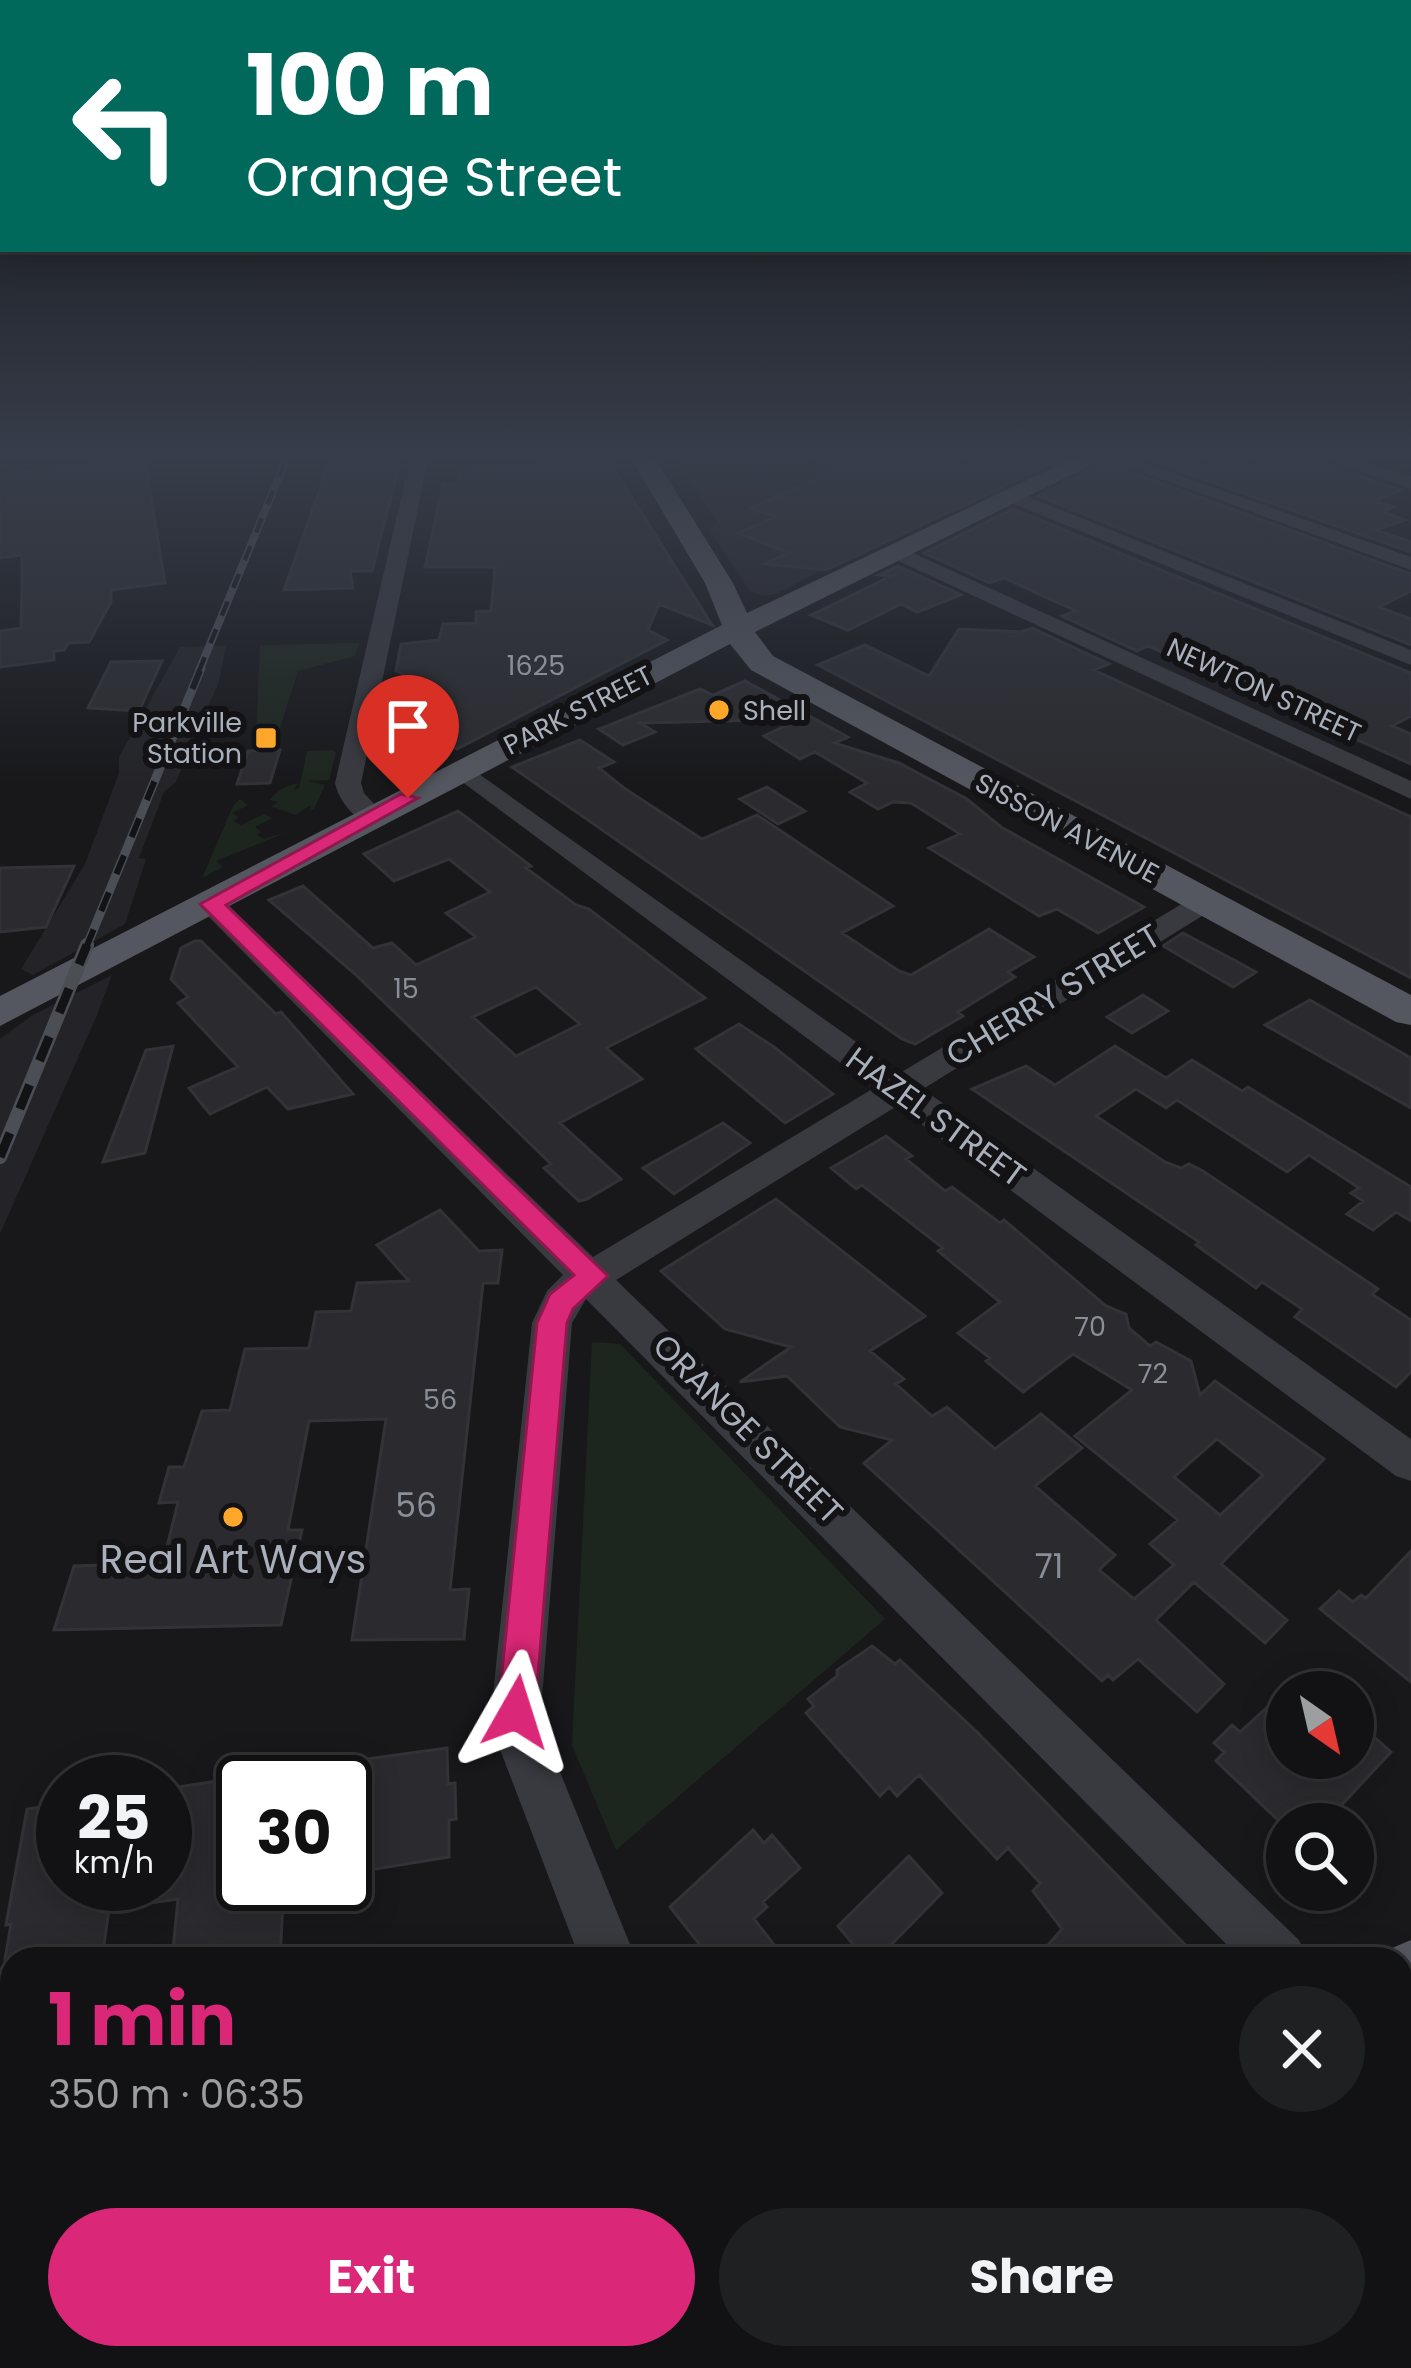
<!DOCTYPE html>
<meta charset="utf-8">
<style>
body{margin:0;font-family:Poppins,sans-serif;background:#1f2022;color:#f1f3f6;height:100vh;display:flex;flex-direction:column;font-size:45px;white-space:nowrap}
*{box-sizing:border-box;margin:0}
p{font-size:39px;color:#9c9ea0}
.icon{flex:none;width:66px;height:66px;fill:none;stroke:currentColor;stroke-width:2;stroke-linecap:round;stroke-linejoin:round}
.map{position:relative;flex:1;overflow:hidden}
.side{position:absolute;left:0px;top:1947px;width:1413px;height:423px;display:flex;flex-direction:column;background:#121214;border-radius:36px 36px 0 0;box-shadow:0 6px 30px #0003,0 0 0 3px #313234}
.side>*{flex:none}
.top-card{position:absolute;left:0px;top:0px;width:1413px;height:252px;box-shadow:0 6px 30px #0003,0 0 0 3px #313234;background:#00695c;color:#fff;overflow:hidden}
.needle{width:78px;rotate:146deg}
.buttons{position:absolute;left:1266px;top:1671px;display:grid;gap:24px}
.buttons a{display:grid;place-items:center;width:108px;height:108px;border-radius:50%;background:#121214;box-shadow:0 6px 30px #0003,0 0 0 3px #313234;font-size:60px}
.speed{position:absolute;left:36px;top:1755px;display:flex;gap:24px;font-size:60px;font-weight:700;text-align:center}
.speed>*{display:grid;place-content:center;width:156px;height:156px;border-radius:50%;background:#121214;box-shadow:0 6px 30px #0003,0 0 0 3px #313234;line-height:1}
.speed small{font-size:30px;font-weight:400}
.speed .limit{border:6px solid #111;border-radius:18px;background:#fff;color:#111}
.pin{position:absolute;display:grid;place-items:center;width:102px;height:102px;color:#fff;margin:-123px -51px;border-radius:50% 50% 50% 0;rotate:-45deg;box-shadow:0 0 12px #0007}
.pin .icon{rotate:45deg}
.me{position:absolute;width:132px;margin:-66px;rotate:6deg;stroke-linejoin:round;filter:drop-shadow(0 0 9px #0008)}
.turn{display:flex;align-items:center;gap:42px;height:252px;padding:0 48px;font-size:54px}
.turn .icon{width:156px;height:156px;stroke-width:2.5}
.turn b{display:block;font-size:84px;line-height:102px}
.round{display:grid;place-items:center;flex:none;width:126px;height:126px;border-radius:63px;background:#1f2022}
.summary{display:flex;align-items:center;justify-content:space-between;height:204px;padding:0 48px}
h1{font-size:72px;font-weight:700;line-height:90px;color:#db2777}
.primary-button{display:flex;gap:24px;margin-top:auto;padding:24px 48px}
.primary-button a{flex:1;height:138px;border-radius:72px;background:#db2777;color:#fff;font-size:48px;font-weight:700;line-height:138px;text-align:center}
.primary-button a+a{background:#1f2022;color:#f1f3f6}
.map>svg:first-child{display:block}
.built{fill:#242428}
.green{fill:#1d261e}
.building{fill:#2b2b2f;stroke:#323237;stroke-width:3;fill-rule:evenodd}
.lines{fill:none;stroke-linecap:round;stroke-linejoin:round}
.minor{fill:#393a40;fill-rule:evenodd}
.major{fill:#54575f;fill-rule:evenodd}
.rail-far2-casing{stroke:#4b4e55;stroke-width:8}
.rail-far1-casing{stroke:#4b4e55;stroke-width:9}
.rail-casing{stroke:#4b4e55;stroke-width:14}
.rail-far2{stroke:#131316;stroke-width:4.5;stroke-dasharray:15;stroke-linecap:butt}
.rail-far1{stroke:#131316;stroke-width:6;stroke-dasharray:20;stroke-linecap:butt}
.rail{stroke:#131316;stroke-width:9;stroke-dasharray:26;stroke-linecap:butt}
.route{fill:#db2777;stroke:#8e194d;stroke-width:3}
.poi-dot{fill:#ffa72b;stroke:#131316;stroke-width:4.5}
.labels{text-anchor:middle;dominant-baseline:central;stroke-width:12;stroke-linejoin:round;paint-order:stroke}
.number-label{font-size:27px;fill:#898e98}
.far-street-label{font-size:27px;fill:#a9b0bc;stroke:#131316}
.far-poi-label{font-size:27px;fill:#a9b0bc;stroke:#131316;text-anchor:start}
.street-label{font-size:33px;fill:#a9b0bc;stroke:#131316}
.near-number-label{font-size:33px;fill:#898e98}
.near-poi-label{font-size:39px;fill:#a9b0bc;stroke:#131316}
</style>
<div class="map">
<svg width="1411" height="2368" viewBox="0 0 1411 2368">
<rect width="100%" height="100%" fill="#18181b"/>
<path class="built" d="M 659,455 L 944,455 L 1008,489 L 838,561 L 777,594 L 762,596 L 750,591 L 710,531 L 717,522 L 678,465 Z
M 226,646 L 219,681 L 176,782 L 164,792 L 139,858 L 146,859 L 125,924 L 33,975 L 21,969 L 85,864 L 119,773 L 119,757 L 180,647 Z
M 112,975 L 97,1015 L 0,1234 L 0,1039 L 31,1016 Z"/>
<path class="green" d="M 359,643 L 355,656 L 298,671 L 275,744 L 273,735 L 256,735 L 260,645 Z
M 331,750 L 336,752 L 329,780 L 308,781 L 325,785 L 314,809 L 310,811 L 311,805 L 295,815 L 271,806 L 278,802 L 270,800 C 276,792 286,784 297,784 L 294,791 L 299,788 L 307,751 Z
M 240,799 L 248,805 L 232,813 L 238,817 L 234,821 L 241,825 L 264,814 L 272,818 L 255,827 L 261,832 L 257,835 L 264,839 L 287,832 L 216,861 L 223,867 L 202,878 L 233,806 Z
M 592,1342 L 620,1344 L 885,1619 L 616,1850 L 572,1745 Z"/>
<path class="building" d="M 144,455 L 165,583 L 111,590 L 111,602 L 89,642 L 69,643 L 64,650 L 54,651 L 54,660 L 0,667 L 0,631 L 21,628 L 22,584 L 22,555 L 0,558 L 0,474 L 89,466 L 89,459 Z
M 370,455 L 402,455 L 372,571 L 350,571 L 353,588 L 284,590 L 330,461 L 368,460 Z
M 605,455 L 712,625 L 659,604 L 648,630 L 667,640 L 457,749 L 391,716 L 395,698 L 412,690 L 405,683 L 413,679 L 396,671 L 401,644 L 439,640 L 443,624 L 476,623 L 476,612 L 491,611 L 495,567 L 425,567 L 443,484 L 459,484 L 462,469 L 545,467 L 540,457 Z
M 818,455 L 908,455 L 957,470 L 991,455 L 1070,455 L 826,570 L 764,564 L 789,553 L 738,533 L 776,517 L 750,508 L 844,468 L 817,460 Z
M 1134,455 L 1167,455 L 1207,467 L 1225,459 L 1250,467 L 1295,455 L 1401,490 L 1375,501 L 1394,507 L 1383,512 L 1405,520 L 1376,530 L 1411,542 L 1411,552 Z
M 1105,463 L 1411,574 L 1411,591 L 1379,607 L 1411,619 L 1411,645 L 1038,496 Z
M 1013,509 L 1411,673 L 1411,716 L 1392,726 L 1411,734 L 1411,764 L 1148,646 L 1137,651 L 1062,616 L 1076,611 L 1004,578 L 990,583 L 924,553 Z
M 898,566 L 961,595 L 917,612 L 901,604 L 848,630 L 811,615 L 891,576 L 879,575 Z
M 1032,628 L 1109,664 L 1094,670 L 1411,817 L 1411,978 L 818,665 L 865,645 L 929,676 L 959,629 L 1021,632 Z
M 162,661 L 139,711 L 88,708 L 111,662 Z
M 745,681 L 848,737 L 834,743 L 899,763 L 967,799 L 1001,827 L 1144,907 L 1098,933 L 1057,909 L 1039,916 L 929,848 L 960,834 L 911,803 L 893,802 L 878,809 L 850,792 L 867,783 L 815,752 L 800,759 L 764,736 L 800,719 L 640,723 L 655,732 L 623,745 L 599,729 L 700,689 L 713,695 Z
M 580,740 L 614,762 L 599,768 L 624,788 L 702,839 L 757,815 L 893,906 L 842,933 L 899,971 L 911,975 L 989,929 L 1034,957 L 1008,972 L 1015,977 L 958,1012 L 963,1016 L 915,1044 L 902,1039 L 512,767 Z
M 280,750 L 270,783 L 237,784 L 248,751 Z
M 767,787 L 805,811 L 778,824 L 740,799 Z
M 458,811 L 531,866 L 526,868 L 576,905 L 589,909 L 705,998 L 606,1048 L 642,1079 L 560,1123 L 621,1179 L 587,1199 L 579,1201 L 544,1168 L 551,1164 L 466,1081 L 355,974 L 269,900 L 303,886 L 373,948 L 392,943 L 416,965 L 476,937 L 446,913 L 490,892 L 449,859 L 394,881 L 364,854 ZM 536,987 L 580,1024 L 516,1056 L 473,1017 Z
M 74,866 L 46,927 L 0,932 L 0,868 Z
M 1183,933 L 1234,960 L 1256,972 L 1233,987 L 1163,946 Z
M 195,941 L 201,941 L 276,1014 L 281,1012 L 353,1094 L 288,1109 L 267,1087 L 210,1114 L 189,1088 L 238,1067 L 178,1003 L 188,997 L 171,979 L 181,948 Z
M 1143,995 L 1168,1011 L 1132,1033 L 1107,1017 Z
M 1310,1000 L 1411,1058 L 1411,1108 L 1265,1025 Z
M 739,1024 L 774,1047 L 833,1094 L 785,1123 L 696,1049 Z
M 173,1046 L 145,1153 L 103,1162 L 146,1050 Z
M 1115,1046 L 1166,1078 L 1192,1060 L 1242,1091 L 1248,1087 L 1411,1187 L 1411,1221 L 1396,1212 L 1373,1230 L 1347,1214 L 1363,1201 L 1351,1193 L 1359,1188 L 1309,1155 L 1287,1172 L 1177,1100 L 1166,1108 L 1136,1089 L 1096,1116 L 1165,1162 L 1181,1168 L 1189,1164 L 1203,1171 L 1378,1289 L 1372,1294 L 1411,1320 L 1411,1372 L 1396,1387 L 1295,1317 L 1302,1309 L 1262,1282 L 1256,1288 L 1196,1245 L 1199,1242 L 972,1089 L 1026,1066 L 1055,1085 Z
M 723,1123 L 750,1143 L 674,1194 L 643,1168 Z
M 886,1136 L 912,1156 L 906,1159 L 945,1191 L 952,1187 L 1000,1223 L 1004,1220 L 1106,1306 L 1126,1314 L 1129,1328 L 1150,1346 L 1156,1342 L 1191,1361 L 1200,1395 L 1215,1381 L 1324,1459 L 1221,1564 L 1287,1620 L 1265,1643 L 1194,1582 L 1156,1620 L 1224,1684 L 1197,1712 L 1138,1659 L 1113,1680 L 1108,1675 L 1102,1681 L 864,1463 L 892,1440 L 840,1427 L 787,1376 L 740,1382 L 791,1347 L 725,1329 L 661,1271 L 776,1199 L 925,1316 L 870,1351 L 904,1379 L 896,1384 L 932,1416 L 947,1407 L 995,1449 L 1041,1414 L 1082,1448 L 1035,1486 L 1115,1555 L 1099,1570 L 1134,1599 L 1174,1565 L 1150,1544 L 1178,1520 L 1075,1436 L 1132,1390 L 1073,1354 L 1023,1392 L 986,1361 L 990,1358 L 958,1333 L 1000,1302 L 938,1251 L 943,1248 L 862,1185 L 856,1189 L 831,1168 ZM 1217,1439 L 1263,1475 L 1220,1515 L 1174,1477 Z
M 440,1210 L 479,1251 L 502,1250 L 498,1283 L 483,1283 L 450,1590 L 469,1589 L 464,1639 L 352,1640 L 386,1419 L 309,1421 L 288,1530 L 302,1530 L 281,1625 L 54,1630 L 74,1566 L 163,1563 L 178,1502 L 159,1503 L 169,1467 L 184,1467 L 202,1411 L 230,1410 L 245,1349 L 309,1348 L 316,1312 L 351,1311 L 357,1283 L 409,1281 L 377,1245 Z
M 1411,1551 L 1411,1682 L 1320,1609 L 1339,1591 L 1353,1602 L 1361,1595 L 1366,1598 Z
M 872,1646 L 895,1664 L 900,1660 L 977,1732 L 1199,1959 L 1036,1959 L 1062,1929 L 1033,1891 L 1040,1883 L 1008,1848 L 997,1859 L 919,1775 L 897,1796 L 889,1787 L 880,1796 L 806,1713 L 814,1706 L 808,1699 L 837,1676 L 837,1670 Z
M 1287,1689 L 1287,1758 L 1353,1758 L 1353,1718 L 1391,1752 L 1336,1811 L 1351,1824 L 1282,1824 L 1216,1761 L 1224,1752 L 1214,1743 L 1232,1725 L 1240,1732 Z
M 447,1748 L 448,1784 L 455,1783 L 456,1819 L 449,1820 L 449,1857 L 345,1874 L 345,1762 Z
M 243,1777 L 243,1884 L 284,1884 L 280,1959 L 172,1959 L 178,1899 L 109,1909 L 102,1959 L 5,1959 L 11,1924 L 6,1925 L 27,1809 L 63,1804 L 63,1884 L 165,1884 L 165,1789 Z
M 753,1830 L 764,1843 L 772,1835 L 800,1868 L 763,1902 L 767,1907 L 754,1919 L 785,1959 L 711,1959 L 670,1907 Z
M 909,1856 L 942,1893 L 877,1959 L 865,1959 L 838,1926 Z"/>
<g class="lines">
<path class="minor" d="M 411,455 L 429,455 L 361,783 L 364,793 L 386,817 L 373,825 C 355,821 339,801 335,783 Z
M 1096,455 L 1121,455 L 1411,557 L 1411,570 Z
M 1314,455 L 1340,455 L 1411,477 L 1411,489 Z
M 1011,490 L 1411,650 L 1411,665 L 1004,500 L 1001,496 Z
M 888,548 L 902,548 L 1411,781 L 1411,799 L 888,556 Z
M 462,762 L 900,1073 L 1195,896 L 1215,896 L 1220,902 L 1215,908 L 923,1089 L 1411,1439 L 1411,1481 L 1396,1476 L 897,1106 L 616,1280 L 1299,1940 L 1308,1959 L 1241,1959 L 586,1299 L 572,1323 L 540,1723 L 636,1959 L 580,1959 L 490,1723 L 532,1323 L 547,1291 L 563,1275 L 196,904 L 201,898 L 221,898 L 593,1257 L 874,1088 L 453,775 L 449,770 Z
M 733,2358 L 797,2358 L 802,2368 L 736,2368 Z"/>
<path class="major" d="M 629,455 L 653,455 L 733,583 L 747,613 L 1080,455 L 1111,455 L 755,632 L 773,656 L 1411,995 L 1411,1025 L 1396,1022 L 751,670 L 730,644 L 0,1026 L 0,996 L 722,625 L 705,583 Z
M 1411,1940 L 1411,2023 L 1401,2027 L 1401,1959 L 1378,1959 L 1385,1951 Z
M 1071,2358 L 1161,2358 L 1157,2368 L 1067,2368 Z"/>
<g class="rail-far2-casing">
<path id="rail-far2" d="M 199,671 L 288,455"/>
</g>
<g class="rail-far1-casing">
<path id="rail-far1" d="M 86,948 L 201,668"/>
</g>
<g class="rail-casing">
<path id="rail" d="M 0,1157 L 87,945"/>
</g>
<use href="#rail-far2" class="rail-far2"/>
<use href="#rail-far1" class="rail-far1"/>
<use href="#rail" class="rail"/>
</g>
<linearGradient id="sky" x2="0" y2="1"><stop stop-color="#0d0d0f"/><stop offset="0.58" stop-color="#373d4a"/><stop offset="1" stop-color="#373d4a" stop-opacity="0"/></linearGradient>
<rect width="1411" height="786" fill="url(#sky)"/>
<path class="route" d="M 401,794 L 418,798 L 226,905 L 608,1276 L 573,1309 L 567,1323 L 535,1712 L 529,1724 L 516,1730 L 503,1724 L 498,1712 L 537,1323 L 550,1294 L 574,1275 L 200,904 Z"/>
<g class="poi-dot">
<circle cx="719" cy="710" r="12"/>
<rect x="254" y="726" width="24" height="24" rx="6"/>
<circle cx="233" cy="1517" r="12"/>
</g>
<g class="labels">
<g class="number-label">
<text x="536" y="665">1625</text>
<text x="406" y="988">15</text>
<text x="1090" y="1326">70</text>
<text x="1153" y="1373">72</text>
<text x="440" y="1399">56</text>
</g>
<g class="far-street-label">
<text transform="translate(1264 690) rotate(25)">NEWTON STREET</text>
<text transform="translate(578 710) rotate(-27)">PARK STREET</text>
<text transform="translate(1067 828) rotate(28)">SISSON AVENUE</text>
</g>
<g class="far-poi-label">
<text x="743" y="710">Shell</text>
<text x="242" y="722" text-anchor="end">Parkville<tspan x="242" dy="31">Station</tspan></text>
</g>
<g class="street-label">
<text transform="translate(1053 995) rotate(-31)">CHERRY STREET</text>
<text transform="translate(936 1117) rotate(36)">HAZEL STREET</text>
<text transform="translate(748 1429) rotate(45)">ORANGE STREET</text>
</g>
<g class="near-number-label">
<text x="416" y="1505">56</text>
<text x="1049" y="1566">71</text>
</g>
<g class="near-poi-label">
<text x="233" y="1559">Real Art Ways</text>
</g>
</g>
</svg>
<div class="buttons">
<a><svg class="needle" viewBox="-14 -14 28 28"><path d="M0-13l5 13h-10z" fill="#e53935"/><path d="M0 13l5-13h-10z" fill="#9c9ea0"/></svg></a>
<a><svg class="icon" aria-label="search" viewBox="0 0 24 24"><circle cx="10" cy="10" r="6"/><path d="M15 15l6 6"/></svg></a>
</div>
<div class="speed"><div>25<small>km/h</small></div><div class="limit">30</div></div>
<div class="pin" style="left:408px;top:798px;background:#d93025"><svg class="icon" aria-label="arrive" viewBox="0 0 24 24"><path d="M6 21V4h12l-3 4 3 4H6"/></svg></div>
<svg class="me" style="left:516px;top:1712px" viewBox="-20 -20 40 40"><path d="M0-17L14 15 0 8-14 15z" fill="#db2777" stroke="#fff" stroke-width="4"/></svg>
<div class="top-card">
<div class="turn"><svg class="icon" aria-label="left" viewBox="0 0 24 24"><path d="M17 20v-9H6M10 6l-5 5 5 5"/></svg><div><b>100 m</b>Orange Street</div></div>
</div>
<section class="side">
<div class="summary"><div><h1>1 min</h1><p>350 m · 06:35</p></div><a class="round"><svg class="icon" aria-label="close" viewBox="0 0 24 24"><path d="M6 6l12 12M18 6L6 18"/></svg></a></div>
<div class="primary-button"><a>Exit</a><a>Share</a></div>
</section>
</div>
